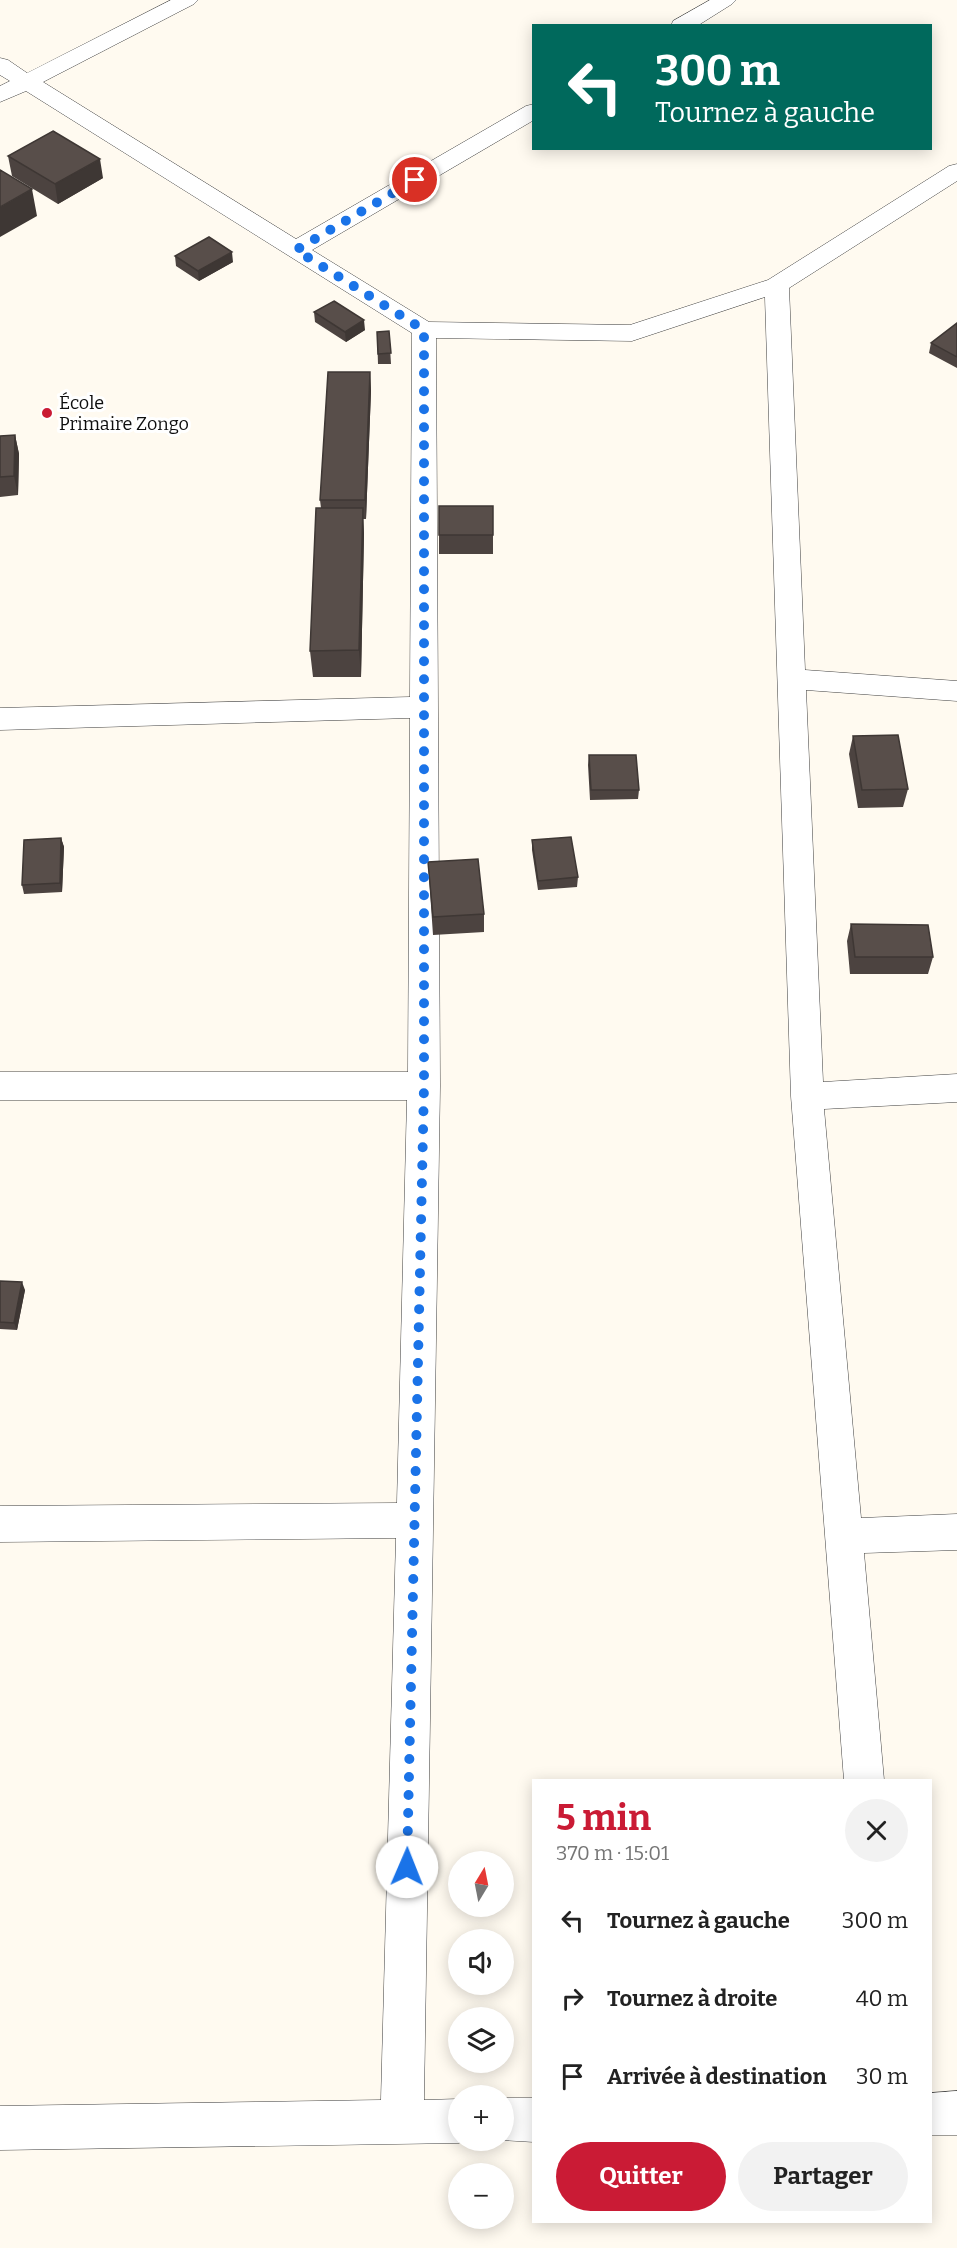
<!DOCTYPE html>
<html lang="fr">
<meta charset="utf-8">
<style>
body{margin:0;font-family:Bitter,serif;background:#f2f2f2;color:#222;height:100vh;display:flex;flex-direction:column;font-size:22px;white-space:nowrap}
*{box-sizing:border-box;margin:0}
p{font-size:20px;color:#767676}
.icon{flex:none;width:33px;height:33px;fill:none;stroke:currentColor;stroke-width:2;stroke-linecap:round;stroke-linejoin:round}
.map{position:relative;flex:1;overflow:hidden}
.sheet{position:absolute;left:532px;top:1779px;width:400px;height:444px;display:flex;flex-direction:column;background:#fff;border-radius:0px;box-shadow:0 3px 15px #0003}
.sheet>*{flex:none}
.guide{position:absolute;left:532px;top:24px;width:400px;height:126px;border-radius:0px;box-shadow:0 3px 15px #0003;background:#00695c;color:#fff;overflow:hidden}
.needle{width:39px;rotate:10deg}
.controls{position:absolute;left:448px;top:1851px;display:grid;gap:12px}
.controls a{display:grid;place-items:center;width:66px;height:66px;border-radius:50%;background:#fff;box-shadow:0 3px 15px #0003;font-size:30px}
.pin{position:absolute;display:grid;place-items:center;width:51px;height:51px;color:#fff;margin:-26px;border:3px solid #fff;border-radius:50%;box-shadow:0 2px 6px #0007}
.me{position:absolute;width:66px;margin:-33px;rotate:1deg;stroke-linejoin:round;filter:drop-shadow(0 0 4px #0008)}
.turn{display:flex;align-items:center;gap:21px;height:126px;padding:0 24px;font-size:27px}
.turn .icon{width:78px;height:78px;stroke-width:2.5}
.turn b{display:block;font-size:42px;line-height:51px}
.round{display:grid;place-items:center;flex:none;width:63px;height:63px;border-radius:32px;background:#f2f2f2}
.overview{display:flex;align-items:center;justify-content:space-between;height:102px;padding:0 24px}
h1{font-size:36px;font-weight:700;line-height:45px;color:#ca1b35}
.button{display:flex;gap:12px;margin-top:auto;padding:12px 24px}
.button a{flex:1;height:69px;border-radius:36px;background:#ca1b35;color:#fff;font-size:24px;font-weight:700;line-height:69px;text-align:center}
.button a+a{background:#f2f2f2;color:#222}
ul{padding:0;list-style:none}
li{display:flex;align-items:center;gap:18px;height:78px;padding:0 24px}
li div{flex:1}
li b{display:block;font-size:22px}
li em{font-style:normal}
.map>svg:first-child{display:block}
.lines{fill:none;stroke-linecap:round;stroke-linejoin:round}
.minor-casing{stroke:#414141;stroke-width:1}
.minor{fill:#fff;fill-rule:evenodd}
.wall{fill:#4c4340}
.shaded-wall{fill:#3e3734}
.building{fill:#584e4a;stroke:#3e3734;stroke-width:1.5}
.route{stroke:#1a73e8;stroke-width:10;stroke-dasharray:0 18}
.poi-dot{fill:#ca1b35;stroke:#fff;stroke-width:2}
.labels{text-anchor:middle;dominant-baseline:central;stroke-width:6;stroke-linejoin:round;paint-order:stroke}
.far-poi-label{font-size:18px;fill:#0e0e0e;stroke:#fff;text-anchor:start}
</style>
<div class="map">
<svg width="957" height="2248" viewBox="0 0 957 2248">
<rect width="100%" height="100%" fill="#fffaf0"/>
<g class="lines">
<g class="minor-casing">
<path id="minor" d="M 171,0 L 198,0 L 194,4 L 43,82 L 296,239 L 526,106 L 534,104 L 534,120 L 312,250 L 429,322 L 630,325 L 768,280 L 949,166 L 957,164 L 957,181 L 789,288 L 805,670 L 957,681 L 957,701 L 806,690 L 823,1082 L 957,1074 L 957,1102 L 824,1109 L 861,1518 L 957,1514 L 957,1550 L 864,1553 L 884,1780 L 844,1780 L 791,1096 L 765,297 L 632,341 L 436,338 L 440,1086 L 424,2100 L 459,2099 L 459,2140 L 464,2140 L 459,2143 L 0,2150 L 0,2106 L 381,2100 L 396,1538 L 0,1542 L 0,1506 L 397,1503 L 407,1100 L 0,1100 L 0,1072 L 408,1072 L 410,718 L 0,730 L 0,708 L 410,697 L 412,333 L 26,91 L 0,102 L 0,86 L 10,81 L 0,75 L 0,58 L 8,60 L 27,73 Z
M 710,0 L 736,0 L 732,4 L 697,26 L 671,26 L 673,21 Z
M 957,2091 L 957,2135 L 932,2135 L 932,2093 Z
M 504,2098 L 534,2098 L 534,2142 L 501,2140 L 504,2140 Z"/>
</g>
<use href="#minor" class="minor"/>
</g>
<path class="wall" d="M 8,156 L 103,178 L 58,204 L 12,176 Z
M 175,256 L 233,262 L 199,281 L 176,266 Z
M 314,312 L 365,330 L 346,342 L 315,322 Z
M 957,323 L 957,368 L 929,353 L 931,343 Z
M 389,331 L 391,364 L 378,364 L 377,332 Z
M 370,372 L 371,391 L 366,519 L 363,519 L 364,534 L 361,677 L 313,677 L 310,651 L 321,508 L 320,500 Z
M 15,435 L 19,454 L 18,495 L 0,497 L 0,436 Z
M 439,506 L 493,506 L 493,554 L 439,554 Z
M 853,736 L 908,789 L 903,807 L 858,808 L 849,754 Z
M 589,755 L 639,790 L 638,799 L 590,800 L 588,765 Z
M 61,838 L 64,847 L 62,892 L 24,894 L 22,885 Z
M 532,840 L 578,877 L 577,887 L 538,890 L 532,850 Z
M 428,862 L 484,914 L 484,932 L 433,935 Z
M 851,924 L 933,957 L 928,974 L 850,974 L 847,941 Z
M 0,1281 L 25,1290 L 17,1330 L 0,1329 Z"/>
<path class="shaded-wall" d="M 100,159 L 103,178 L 58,204 L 55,184 Z
M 32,189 L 37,216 L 0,237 L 0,207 Z
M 232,252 L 233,262 L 199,281 L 198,271 Z
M 364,320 L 365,330 L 346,342 L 345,332 Z
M 370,372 L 371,391 L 366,519 L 365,500 Z
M 15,435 L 19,454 L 18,495 L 14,476 Z
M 363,508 L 364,534 L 361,677 L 359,650 Z
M 61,838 L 64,847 L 62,892 L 60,883 Z
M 22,1282 L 25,1290 L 17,1330 L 14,1323 Z"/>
<path class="building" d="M 53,131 L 100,159 L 55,184 L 8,156 Z
M 0,170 L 32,189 L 0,207 Z
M 209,237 L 232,252 L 198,271 L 175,256 Z
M 334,301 L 364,320 L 345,332 L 314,312 Z
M 957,323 L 957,357 L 931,343 Z
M 389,331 L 391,353 L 378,354 L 377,332 Z
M 328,372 L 370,372 L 365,500 L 320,500 Z
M 15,435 L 14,476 L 0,477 L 0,436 Z
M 439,506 L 493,506 L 493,535 L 439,535 Z
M 316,508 L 363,508 L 359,650 L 310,651 Z
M 898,735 L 908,789 L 862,790 L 853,736 Z
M 589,755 L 636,755 L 639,790 L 591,790 Z
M 571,837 L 578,877 L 538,881 L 532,840 Z
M 61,838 L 60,883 L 22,885 L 24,840 Z
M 478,859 L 484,914 L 433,917 L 428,862 Z
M 851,924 L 928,925 L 933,957 L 855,957 Z
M 0,1281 L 22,1282 L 14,1323 L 0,1322 Z"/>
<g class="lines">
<path class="route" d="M 407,1867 L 424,1086 L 424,330 L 296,250 L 415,180"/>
</g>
<circle class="poi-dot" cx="47" cy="413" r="6"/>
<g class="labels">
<g class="far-poi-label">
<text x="59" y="403">École<tspan x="59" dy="21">Primaire Zongo</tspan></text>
</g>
</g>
</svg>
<div class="controls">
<a><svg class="needle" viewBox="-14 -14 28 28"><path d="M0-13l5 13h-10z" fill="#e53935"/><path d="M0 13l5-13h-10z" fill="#767676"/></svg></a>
<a><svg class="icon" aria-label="sound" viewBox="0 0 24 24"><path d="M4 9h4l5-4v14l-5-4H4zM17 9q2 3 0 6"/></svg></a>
<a><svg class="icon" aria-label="layers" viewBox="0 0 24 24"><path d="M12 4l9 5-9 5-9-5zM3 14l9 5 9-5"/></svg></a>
<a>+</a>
<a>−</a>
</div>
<div class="pin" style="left:415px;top:180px;background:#d93025"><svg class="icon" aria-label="arrive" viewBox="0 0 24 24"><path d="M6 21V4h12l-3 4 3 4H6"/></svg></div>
<svg class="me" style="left:407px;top:1867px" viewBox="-20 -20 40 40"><circle r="19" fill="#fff"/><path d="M0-13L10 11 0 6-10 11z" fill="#1a73e8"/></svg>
<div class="guide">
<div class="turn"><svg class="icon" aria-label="left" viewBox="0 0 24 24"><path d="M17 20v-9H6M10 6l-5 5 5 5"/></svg><div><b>300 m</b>Tournez à gauche</div></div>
</div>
<section class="sheet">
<div class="overview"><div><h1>5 min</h1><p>370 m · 15:01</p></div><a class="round"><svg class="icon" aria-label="close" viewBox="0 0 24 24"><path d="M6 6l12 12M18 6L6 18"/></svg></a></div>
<ul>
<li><svg class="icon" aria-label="left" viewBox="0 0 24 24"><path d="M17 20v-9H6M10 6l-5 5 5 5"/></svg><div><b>Tournez à gauche</b></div><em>300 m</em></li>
<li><svg class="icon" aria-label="right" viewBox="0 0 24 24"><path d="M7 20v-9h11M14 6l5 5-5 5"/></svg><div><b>Tournez à droite</b></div><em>40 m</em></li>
<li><svg class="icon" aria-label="arrive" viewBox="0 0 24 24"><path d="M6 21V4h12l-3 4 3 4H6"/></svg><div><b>Arrivée à destination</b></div><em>30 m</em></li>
</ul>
<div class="button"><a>Quitter</a><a>Partager</a></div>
</section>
</div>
